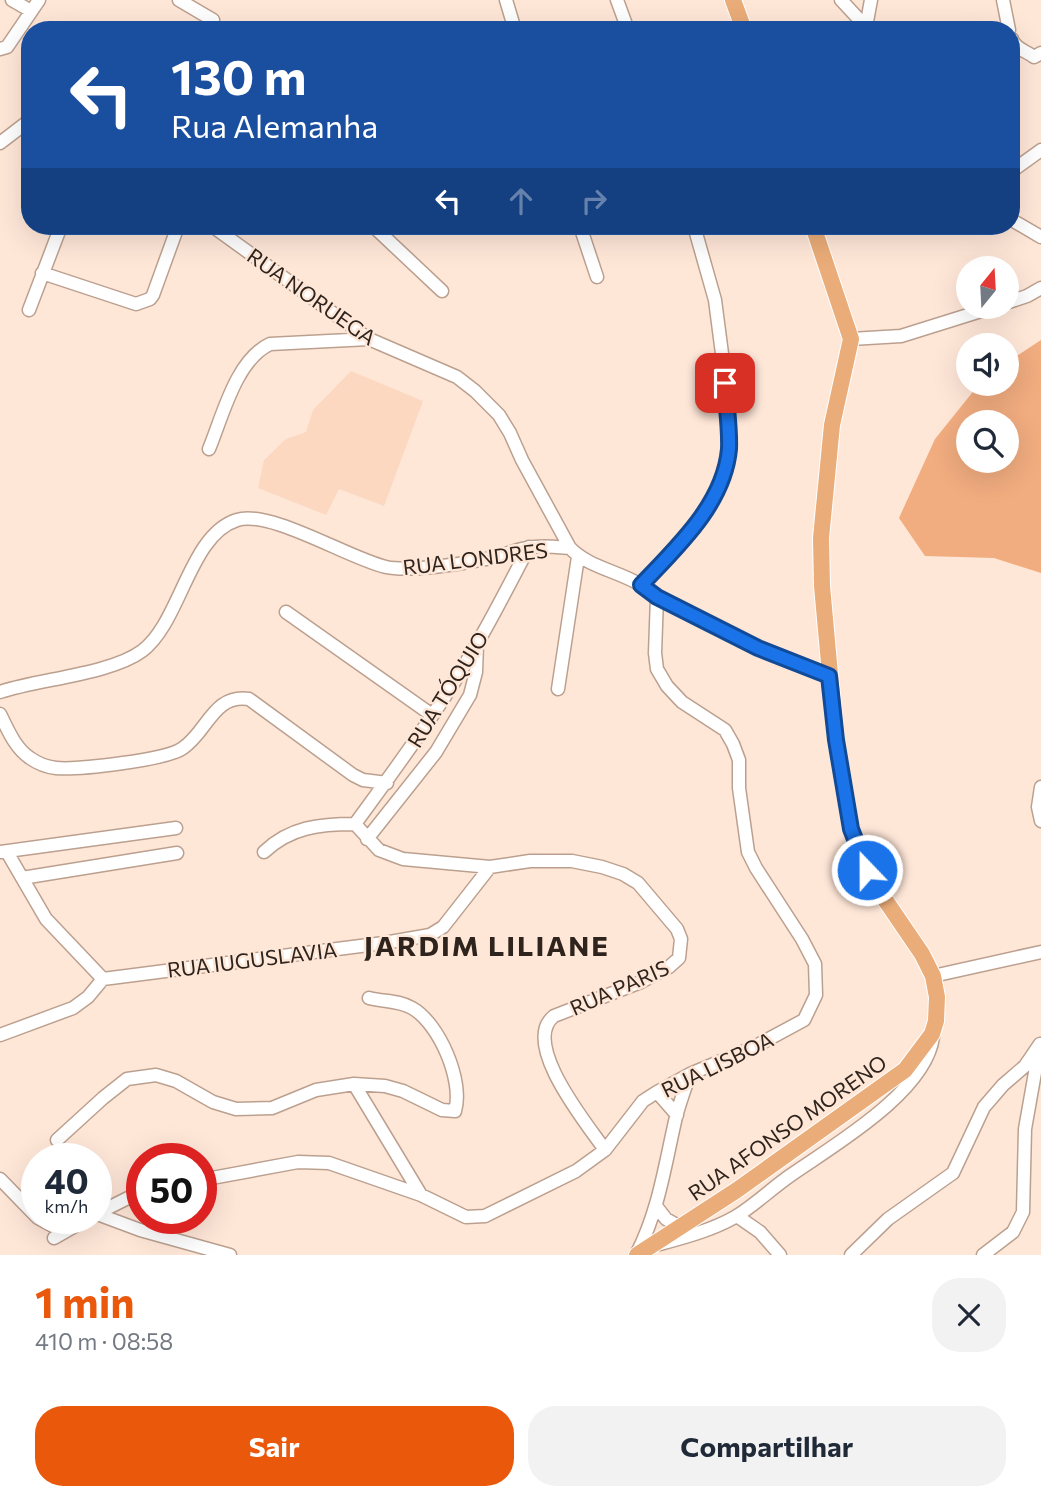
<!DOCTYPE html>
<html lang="pt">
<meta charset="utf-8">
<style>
body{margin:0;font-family:Commissioner,sans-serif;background:#f2f2f3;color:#1f2937;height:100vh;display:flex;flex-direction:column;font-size:26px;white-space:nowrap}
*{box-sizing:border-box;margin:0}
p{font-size:23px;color:#747a83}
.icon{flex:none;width:38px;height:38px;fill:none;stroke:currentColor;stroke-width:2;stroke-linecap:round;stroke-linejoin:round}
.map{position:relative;height:1255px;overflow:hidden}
.side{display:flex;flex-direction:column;background:#fff;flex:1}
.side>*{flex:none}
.top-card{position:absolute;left:21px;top:21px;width:999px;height:214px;border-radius:28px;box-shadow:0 7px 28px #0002;background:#1a4fa0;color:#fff;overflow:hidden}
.needle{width:46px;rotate:18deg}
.fabs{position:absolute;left:956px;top:256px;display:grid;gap:14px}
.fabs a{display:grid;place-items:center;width:63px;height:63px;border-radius:50%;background:#fff;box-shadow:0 7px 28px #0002;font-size:35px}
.speed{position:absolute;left:21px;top:1143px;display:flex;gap:14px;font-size:35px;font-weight:700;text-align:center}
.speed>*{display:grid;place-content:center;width:91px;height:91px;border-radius:50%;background:#fff;box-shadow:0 7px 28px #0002;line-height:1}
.speed small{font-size:18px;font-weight:400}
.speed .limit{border:10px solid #d22;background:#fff;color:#111}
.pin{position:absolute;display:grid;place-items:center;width:60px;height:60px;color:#fff;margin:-30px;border-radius:14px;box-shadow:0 4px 10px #0006}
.me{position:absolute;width:77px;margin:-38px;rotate:338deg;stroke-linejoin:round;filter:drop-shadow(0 0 5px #0008)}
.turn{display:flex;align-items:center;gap:24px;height:147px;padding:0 35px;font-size:32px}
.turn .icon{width:91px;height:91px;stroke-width:2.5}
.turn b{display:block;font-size:49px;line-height:60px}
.lanes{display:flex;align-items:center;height:66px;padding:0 35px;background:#0003;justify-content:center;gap:35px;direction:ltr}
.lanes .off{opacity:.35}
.round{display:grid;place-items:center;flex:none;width:74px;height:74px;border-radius:28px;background:#f2f2f3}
.summary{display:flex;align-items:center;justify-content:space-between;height:119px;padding:0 35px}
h1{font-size:42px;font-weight:700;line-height:52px;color:#ea580c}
.action{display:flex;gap:14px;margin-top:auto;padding:14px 35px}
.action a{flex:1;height:80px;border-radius:28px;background:#ea580c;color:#fff;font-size:28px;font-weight:700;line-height:80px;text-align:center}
.action a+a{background:#f2f2f3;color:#1f2937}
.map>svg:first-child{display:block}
.built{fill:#fcd8c1}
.forest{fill:#f1ac7f;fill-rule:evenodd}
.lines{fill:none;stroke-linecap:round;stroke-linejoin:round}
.minor-casing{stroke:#bca08f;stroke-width:15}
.major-casing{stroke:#fff;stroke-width:18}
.minor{stroke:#fff;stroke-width:12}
.major{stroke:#eaac78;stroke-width:16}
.route-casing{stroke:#114b97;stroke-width:18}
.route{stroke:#1a73e8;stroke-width:12}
.labels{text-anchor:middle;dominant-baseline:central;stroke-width:5;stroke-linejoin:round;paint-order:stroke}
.street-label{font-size:21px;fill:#2f241d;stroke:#ffe7d8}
.district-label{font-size:28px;font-weight:bold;letter-spacing:2px;fill:#2f241d;stroke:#ffe7d8}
</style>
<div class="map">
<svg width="1041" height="1255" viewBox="0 0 1041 1255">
<rect width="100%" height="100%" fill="#ffe7d8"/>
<path class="built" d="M 351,371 L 423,401 L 384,506 L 339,489 L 326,515 L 258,488 L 264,460 L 286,439 L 306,432 L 313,410 Z"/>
<path class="forest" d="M 1041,340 L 1041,573 L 994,558 L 925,556 L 899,518 L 935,439 L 980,383 L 1006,383 L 1006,363 ZM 968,422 L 1006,422 L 1006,460 L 968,460 Z"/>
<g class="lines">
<g class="minor-casing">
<path id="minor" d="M 12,0 L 31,11
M 179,0 L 213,20
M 506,0 L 515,30
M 617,0 L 628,30
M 841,0 L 869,30
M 1003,0 L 1009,30
M 866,27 L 871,0
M 1012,39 C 1014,48 1026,51 1034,57 L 1041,53
M 0,49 L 7,47 L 39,0
M 0,143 L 30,120
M 1012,171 L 1041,150
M 1012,220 L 1041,237
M 212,226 L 369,339 L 457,377 L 475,391 L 499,415 L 510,433 L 522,460 L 570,548 C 588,567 618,571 641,585 C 647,588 652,594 658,597 C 712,629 771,654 829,676
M 373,226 L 442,291
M 580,226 L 597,277
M 42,273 L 136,304 L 150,299 L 153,295 L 178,226
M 1006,303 L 1027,296 L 1041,288
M 29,310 L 61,226
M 851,339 L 901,336 L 997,306
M 209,449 C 223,415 236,360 270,344 L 369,339
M 641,585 L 700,519 L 719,488 L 729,452 L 729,432 L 724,369 L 715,300 L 694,226
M 286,612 L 432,715
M 558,689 L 578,557
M 0,692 C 39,679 111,674 142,651 C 181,622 189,535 237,520 C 270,509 350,559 386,567 C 409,572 462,564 486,559 C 500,557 513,550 527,548 C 541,545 556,547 570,548
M 0,714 C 8,730 15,748 30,758 C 37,763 47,767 56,768 C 77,770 167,760 183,748 C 208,731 213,694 249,699 L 353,775 L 363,780 L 387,783
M 1041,787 L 1038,807 L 1041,821
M 355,824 L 379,850 L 403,859 L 490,867 L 530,861 L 572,861 L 602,867 L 623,874 L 638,883 L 677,929 L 681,939 L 679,958 L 669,967 L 641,982 L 554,1016 C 520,1043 587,1124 605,1150
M 367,839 L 436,752 L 470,695 L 476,672 L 477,644
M 0,852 L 176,828
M 7,852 L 46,919 L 103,979
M 264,852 C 290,827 320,824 355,824 C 398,765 442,706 478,642 C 496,611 512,579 529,547
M 22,878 L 177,853
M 933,976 L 1041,952
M 0,1035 L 73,1008 L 88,997 L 103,979 L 384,943 L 430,935 L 443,927 L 490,867
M 354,1084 L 421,1195
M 657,1092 L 677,1115
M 57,1140 L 103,1098 L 127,1079 L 156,1075 L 176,1081 L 213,1102 L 236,1109 L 272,1108 L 316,1090 L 354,1084 L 385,1086 L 403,1091 L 442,1110 L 455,1111 C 464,1081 439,1023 412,1008 C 398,1000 384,1002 369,998
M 0,1179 L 37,1217
M 201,1180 L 298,1162 L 329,1163 L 421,1195 L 466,1217 L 485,1216 L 576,1171 L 605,1150 L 643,1101 L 657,1092 L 690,1074 L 752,1048 L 804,1020 L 816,995 L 815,964 L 802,939 L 756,868 L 748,852 L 739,788 L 739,760 L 733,744 L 725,730 L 682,702 L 667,686 L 657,669 L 655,653 L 657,597
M 656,1206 L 666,1219 L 680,1227
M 96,1214 L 142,1191
M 97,1214 L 140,1230 L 230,1255
M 737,1216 L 760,1232 L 780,1255
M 38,1218 L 62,1231
M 54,1238 L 89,1218
M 660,1244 C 686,1237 712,1230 735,1217 C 755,1205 772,1188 791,1175 C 834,1145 926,1092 933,1037
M 636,1255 C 659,1211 665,1164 676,1117 C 680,1102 685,1088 690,1074
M 851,1255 L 888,1219 L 953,1173 L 984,1107 L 1003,1085 L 1025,1066 L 1040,1044
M 983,1255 L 1013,1232 L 1023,1212 L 1025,1129 L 1039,1050"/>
</g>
<g class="major-casing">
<path id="major" d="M 733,0 L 744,30
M 637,1255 L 737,1190 L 905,1070 L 932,1034 L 936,1021 L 937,997 L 933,976 L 922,954 L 875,885 L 860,855 L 851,829 L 836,740 L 822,586 L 821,538 L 832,425 L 851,339 L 813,226"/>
</g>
<use href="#minor" class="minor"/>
<use href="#major" class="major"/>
</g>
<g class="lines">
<g class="route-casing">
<path id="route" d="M 725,383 C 726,405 730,427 729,449 C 724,504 677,547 641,585 L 657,597 L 758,648 L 829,676 L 836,740 L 851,829 L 867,870"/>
</g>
<use href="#route" class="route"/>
</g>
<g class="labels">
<g class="street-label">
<text transform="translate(312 296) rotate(35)">RUA NORUEGA</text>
<text transform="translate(475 558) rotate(-7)">RUA LONDRES</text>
<text transform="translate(447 689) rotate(-58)">RUA TÓQUIO</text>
<text transform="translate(252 959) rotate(-7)">RUA IUGUSLAVIA</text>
<text transform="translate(619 987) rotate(-24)">RUA PARIS</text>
<text transform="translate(717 1064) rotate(-26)">RUA LISBOA</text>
<text transform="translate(787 1127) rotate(-35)">RUA AFONSO MORENO</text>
</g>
<g class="district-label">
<text x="487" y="945">JARDIM LILIANE</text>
</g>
</g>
</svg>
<div class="fabs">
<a><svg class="needle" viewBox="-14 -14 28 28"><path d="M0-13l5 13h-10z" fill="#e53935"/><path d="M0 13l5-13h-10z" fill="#747a83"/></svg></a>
<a><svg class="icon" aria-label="sound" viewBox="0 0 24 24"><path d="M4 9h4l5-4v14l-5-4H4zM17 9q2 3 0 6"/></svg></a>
<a><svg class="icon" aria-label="search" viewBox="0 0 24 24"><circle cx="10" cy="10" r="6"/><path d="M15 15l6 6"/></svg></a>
</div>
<div class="speed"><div>40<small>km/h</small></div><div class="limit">50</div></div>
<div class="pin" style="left:725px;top:383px;background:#d93025"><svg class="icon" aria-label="arrive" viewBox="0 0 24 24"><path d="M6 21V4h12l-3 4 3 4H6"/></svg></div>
<svg class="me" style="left:867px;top:870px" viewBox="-20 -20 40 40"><circle r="17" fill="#1a73e8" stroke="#fff" stroke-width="3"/><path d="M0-11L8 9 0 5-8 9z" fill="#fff"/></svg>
<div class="top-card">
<div class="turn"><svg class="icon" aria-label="left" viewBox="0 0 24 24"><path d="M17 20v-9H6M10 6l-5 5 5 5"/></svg><div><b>130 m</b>Rua Alemanha</div></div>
<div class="lanes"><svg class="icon" aria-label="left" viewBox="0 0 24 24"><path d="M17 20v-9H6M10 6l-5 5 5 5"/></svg><svg class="icon off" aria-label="ahead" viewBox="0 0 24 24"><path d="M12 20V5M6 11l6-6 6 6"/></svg><svg class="icon off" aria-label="right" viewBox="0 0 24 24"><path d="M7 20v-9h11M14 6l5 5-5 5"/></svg></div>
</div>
</div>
<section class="side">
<div class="summary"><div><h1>1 min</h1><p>410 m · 08:58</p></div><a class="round"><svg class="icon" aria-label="close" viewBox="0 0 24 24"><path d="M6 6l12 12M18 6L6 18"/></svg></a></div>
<div class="action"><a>Sair</a><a>Compartilhar</a></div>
</section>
